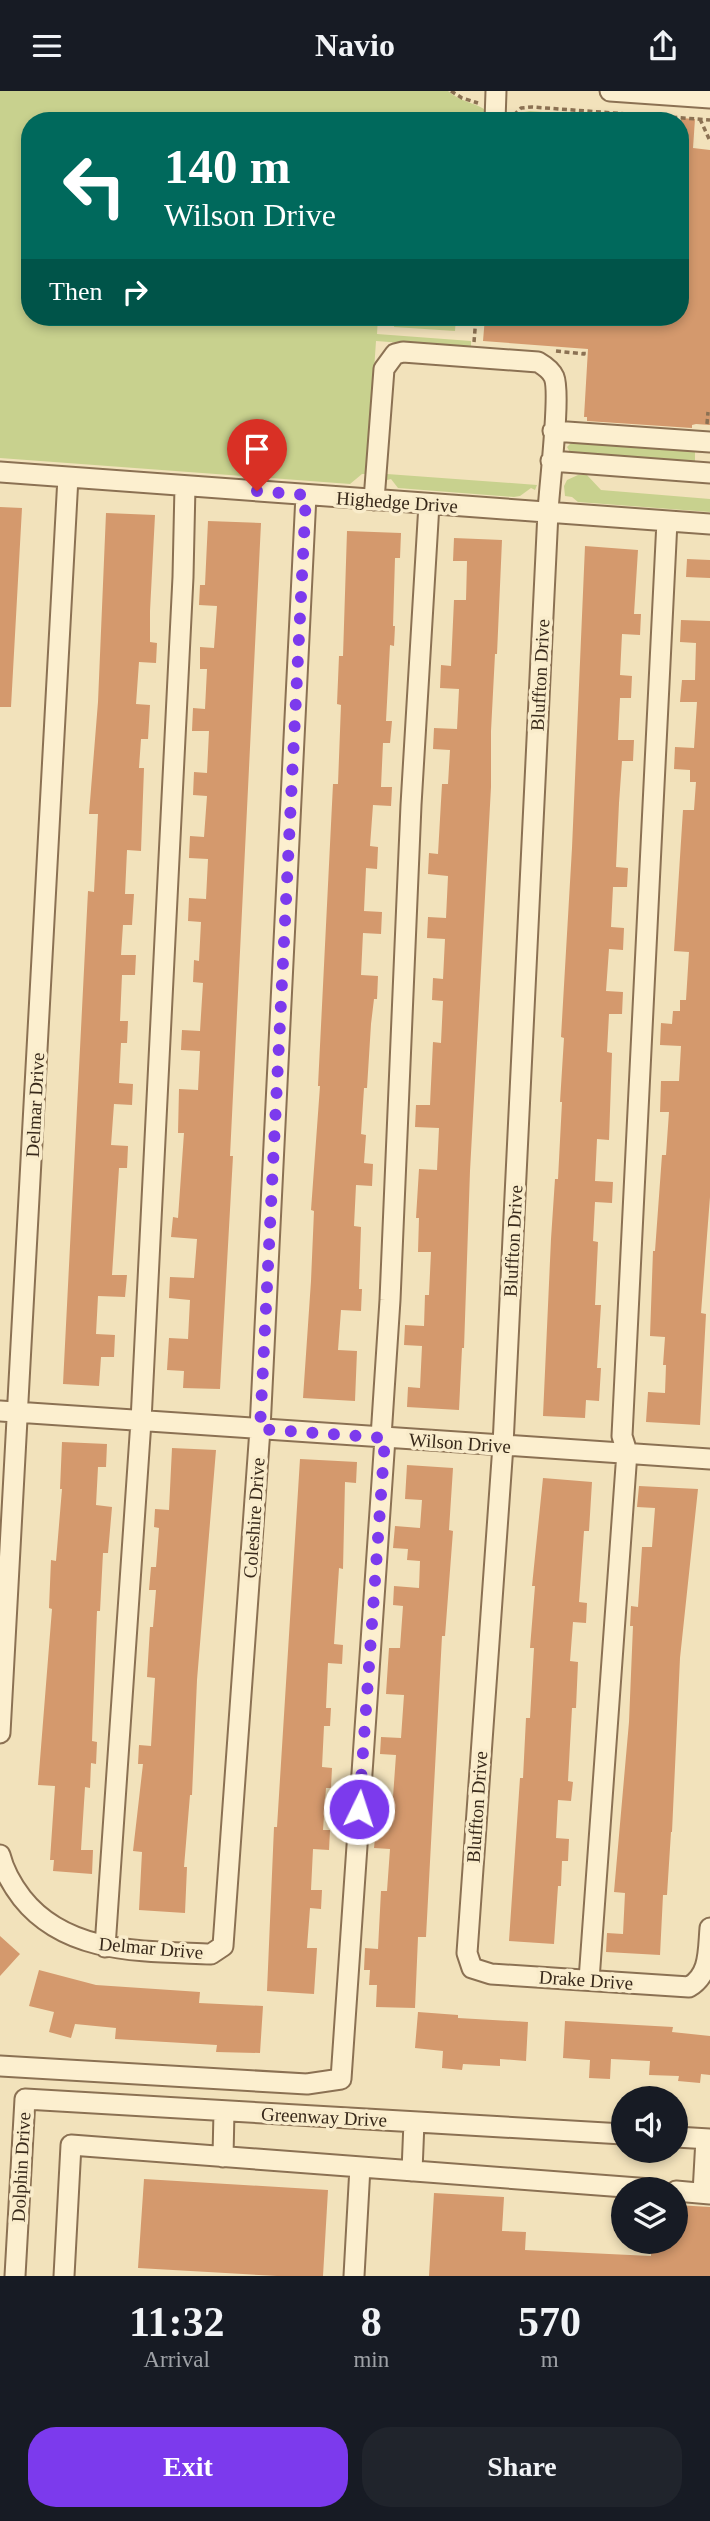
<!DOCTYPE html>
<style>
body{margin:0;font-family:"Times New Roman",serif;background:#20242c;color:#f1f3f6;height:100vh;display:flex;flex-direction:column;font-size:26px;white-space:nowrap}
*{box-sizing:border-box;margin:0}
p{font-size:23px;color:#9ea1a6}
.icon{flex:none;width:38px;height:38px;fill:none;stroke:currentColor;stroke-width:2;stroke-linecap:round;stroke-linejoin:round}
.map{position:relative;height:2185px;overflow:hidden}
.panel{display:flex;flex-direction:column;background:#171b24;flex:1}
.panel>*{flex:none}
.guide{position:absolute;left:21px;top:21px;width:668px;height:214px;border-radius:28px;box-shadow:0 4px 10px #0003;background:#00695c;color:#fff;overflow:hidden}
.controls{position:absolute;left:611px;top:1995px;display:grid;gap:14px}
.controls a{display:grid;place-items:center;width:77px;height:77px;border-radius:50%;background:#171b24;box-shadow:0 4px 10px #0003;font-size:35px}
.pin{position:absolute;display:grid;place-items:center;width:60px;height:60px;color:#fff;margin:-72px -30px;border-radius:50% 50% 50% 0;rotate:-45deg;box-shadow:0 0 7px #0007}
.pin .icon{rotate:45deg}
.me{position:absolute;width:77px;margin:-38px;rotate:4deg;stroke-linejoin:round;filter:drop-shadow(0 0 5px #0008)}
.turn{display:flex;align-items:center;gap:24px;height:147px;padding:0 28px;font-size:32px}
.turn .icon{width:91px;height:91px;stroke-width:2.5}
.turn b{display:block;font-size:49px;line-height:60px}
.then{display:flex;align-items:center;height:66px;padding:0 28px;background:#0003;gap:14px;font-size:26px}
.eta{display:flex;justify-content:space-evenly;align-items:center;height:119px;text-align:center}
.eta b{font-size:42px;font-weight:600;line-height:49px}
.button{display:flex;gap:14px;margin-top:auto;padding:14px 28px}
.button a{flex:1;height:80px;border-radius:28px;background:#7c3aed;color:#fff;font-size:28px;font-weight:600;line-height:80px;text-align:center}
.button a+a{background:#20242c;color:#f1f3f6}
header{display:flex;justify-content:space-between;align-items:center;height:91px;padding:0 28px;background:#171b24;font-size:32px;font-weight:600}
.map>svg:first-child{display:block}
.green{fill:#c8d18e}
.building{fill:#d4996d}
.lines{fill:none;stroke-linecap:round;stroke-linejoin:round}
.minor-casing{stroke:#8b7153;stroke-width:23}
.path{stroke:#8b7153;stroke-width:3.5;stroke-dasharray:5 3.5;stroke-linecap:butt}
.minor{stroke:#fcefcf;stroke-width:19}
.route{stroke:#7c3aed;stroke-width:12;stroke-dasharray:0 21.6}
.labels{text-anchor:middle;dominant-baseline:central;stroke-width:7;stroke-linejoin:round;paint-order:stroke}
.street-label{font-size:19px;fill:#38291a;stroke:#f9eccb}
</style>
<header><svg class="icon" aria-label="menu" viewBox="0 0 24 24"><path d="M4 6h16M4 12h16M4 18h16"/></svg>Navio<svg class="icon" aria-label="share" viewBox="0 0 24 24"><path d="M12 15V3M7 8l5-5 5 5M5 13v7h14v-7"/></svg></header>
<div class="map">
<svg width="710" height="2185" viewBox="0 0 710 2185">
<rect width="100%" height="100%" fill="#f2e2bb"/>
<path class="green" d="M 0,0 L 448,0 C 461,11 473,11 484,18 L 485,30 L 30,30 L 30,226 L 378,226 L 377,243 L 471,250 L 471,257 L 376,250 L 367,383 L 362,383 L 350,393 L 0,367 Z
M 530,20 L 619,27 L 626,30 L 515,30 L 524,21 Z
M 395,226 L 456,226 L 455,240 L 394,236 Z
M 571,352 L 695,360 L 695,372 L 571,363 L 567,356 Z
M 387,383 L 537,394 L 535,399 L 531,397 L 520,405 L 514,406 L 398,397 L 391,388 L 387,389 Z
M 578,384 L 587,384 L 601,399 L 710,408 L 710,421 L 578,411 L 572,406 L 565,405 L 564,395 L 567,389 Z"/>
<path class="building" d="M 681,27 L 695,28 L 693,57 L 710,59 L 710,334 L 696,333 L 692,334 L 692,337 L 587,330 L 587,326 L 584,326 L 588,258 L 483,250 L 485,226 L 681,226 Z
M 0,416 L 22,417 L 11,616 L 0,616 Z
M 106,422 L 155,424 L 150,520 L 150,551 L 157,552 L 156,572 L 139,571 L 136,613 L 150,614 L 148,648 L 141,648 L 139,677 L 144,677 L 141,760 L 127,759 L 125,803 L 134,803 L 132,834 L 123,834 L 121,864 L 136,864 L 135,884 L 122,884 L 120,930 L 128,930 L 127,952 L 121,952 L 119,992 L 133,993 L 132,1014 L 114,1013 L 111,1054 L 128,1055 L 127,1077 L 119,1077 L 112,1184 L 127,1184 L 125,1206 L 98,1205 L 96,1243 L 115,1244 L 114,1266 L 101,1266 L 99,1295 L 63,1293 L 88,800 L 94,801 L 98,723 L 89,723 L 98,611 Z
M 208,430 L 261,432 L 230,1065 L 233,1065 L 220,1298 L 183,1297 L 184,1280 L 167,1279 L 169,1247 L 188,1248 L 190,1209 L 169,1207 L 170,1186 L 194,1187 L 197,1148 L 171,1146 L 173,1126 L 178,1127 L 184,1042 L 178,1042 L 179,998 L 198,999 L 200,960 L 181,959 L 182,939 L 200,940 L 203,892 L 193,891 L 194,869 L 199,870 L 201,831 L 188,830 L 189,807 L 206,808 L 208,768 L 189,767 L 190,745 L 204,746 L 207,705 L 193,704 L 194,681 L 207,682 L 209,640 L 192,640 L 193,617 L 205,618 L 207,578 L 200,578 L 200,556 L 214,557 L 217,515 L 199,514 L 200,494 L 205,494 Z
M 347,440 L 401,442 L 400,467 L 395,467 L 393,535 L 395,535 L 394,555 L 390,554 L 386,630 L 392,630 L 390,652 L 383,652 L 381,696 L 392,696 L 391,715 L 373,714 L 370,755 L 378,756 L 377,778 L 366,777 L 364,820 L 382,821 L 381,843 L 363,842 L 361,884 L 378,885 L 377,908 L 374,908 L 371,933 L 367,997 L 364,997 L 361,1043 L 366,1044 L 364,1072 L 373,1073 L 372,1095 L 356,1094 L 354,1135 L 361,1136 L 359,1198 L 362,1198 L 361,1220 L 341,1219 L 338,1259 L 357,1260 L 355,1310 L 303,1307 L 311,1190 L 314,1120 L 311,1119 L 320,995 L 318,995 L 333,693 L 338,693 L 341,614 L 337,613 L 339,565 L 343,565 Z
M 454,447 L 502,449 L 497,563 L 495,563 L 491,640 L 491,696 L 470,1080 L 464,1257 L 462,1257 L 459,1319 L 407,1316 L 408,1296 L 420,1297 L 422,1255 L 404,1254 L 405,1234 L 424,1235 L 425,1204 L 429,1204 L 431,1161 L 418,1161 L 419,1127 L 416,1127 L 419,1078 L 437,1079 L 439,1037 L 415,1036 L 416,1014 L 430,1014 L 433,951 L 441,952 L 443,910 L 432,909 L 433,887 L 443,888 L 445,848 L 427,847 L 428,826 L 446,827 L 448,785 L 428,783 L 429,762 L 438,763 L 442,693 L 448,693 L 450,659 L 433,658 L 434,637 L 457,638 L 459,598 L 440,597 L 441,574 L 451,575 L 454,509 L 466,509 L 467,470 L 453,470 Z
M 585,455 L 638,459 L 634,523 L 641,523 L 640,544 L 622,543 L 620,584 L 632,585 L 631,607 L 620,607 L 618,649 L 634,649 L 633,670 L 622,670 L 619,712 L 616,776 L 628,777 L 627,796 L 613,796 L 611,836 L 624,837 L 623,859 L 609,858 L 606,900 L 623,901 L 622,923 L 609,923 L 607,961 L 612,962 L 609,1049 L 597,1048 L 595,1090 L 613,1091 L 612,1112 L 595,1111 L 593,1150 L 598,1151 L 595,1214 L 601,1214 L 597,1277 L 601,1277 L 599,1310 L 586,1309 L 585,1327 L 543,1325 L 551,1148 L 555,1088 L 558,1088 L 562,1011 L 560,1011 L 564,947 L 561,946 L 572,757 Z
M 687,468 L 710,469 L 710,487 L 686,486 Z
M 681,529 L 710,530 L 710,1106 L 701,1222 L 706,1223 L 700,1334 L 646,1331 L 648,1301 L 665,1302 L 666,1274 L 663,1274 L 665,1246 L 650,1245 L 653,1160 L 655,1160 L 662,1064 L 666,1064 L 669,1021 L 660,1021 L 661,990 L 679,990 L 681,955 L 660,954 L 661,932 L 672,933 L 673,920 L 680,920 L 680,909 L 686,909 L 689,861 L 674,860 L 683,719 L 694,719 L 696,691 L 690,691 L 690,679 L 674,678 L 675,656 L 694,657 L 697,611 L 680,611 L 682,589 L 695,589 L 696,552 L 680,551 Z
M 62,1351 L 107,1353 L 106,1376 L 98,1376 L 96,1414 L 112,1416 L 108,1462 L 103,1462 L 100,1520 L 97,1520 L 92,1650 L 97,1651 L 96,1673 L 91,1672 L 90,1697 L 85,1696 L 81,1759 L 93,1759 L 92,1783 L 53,1780 L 54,1769 L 50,1769 L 55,1695 L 38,1694 L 52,1518 L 49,1517 L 51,1469 L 56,1470 L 62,1398 L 60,1398 Z
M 172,1357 L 216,1359 L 197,1589 L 192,1704 L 190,1704 L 184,1776 L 187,1776 L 185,1822 L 139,1819 L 142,1761 L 133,1760 L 143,1673 L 138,1673 L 139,1654 L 151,1655 L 155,1587 L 147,1586 L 150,1536 L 153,1536 L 156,1499 L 149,1499 L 151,1476 L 156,1476 L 159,1437 L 154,1436 L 155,1418 L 169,1419 Z
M 300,1368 L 357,1371 L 356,1392 L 345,1391 L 343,1478 L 339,1477 L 334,1553 L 343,1554 L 342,1573 L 328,1572 L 326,1617 L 331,1617 L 330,1635 L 324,1635 L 322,1676 L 332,1677 L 331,1697 L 326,1697 L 323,1739 L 330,1739 L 329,1759 L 313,1758 L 311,1799 L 322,1799 L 321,1818 L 310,1817 L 307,1857 L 317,1857 L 314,1903 L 267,1900 L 274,1736 L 277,1736 Z
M 407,1374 L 453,1377 L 449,1439 L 453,1440 L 445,1545 L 442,1545 L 426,1846 L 418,1846 L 415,1917 L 376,1916 L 377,1894 L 369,1894 L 370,1879 L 364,1879 L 365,1857 L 378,1858 L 381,1800 L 387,1800 L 390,1758 L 374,1757 L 376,1737 L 379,1737 L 381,1705 L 393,1706 L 396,1664 L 380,1663 L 381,1646 L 401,1647 L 404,1604 L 386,1603 L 389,1557 L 400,1557 L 403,1515 L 393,1514 L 394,1495 L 419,1497 L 420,1470 L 407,1469 L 408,1458 L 393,1457 L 395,1435 L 420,1437 L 422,1409 L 405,1408 Z
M 543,1387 L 592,1391 L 589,1440 L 584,1440 L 579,1511 L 587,1512 L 586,1532 L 573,1531 L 570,1570 L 578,1571 L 576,1617 L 572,1617 L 568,1690 L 573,1691 L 571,1710 L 558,1709 L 556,1747 L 569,1748 L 568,1770 L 562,1770 L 561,1795 L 558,1795 L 554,1853 L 509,1850 L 520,1687 L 523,1687 L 526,1627 L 530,1627 L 534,1557 L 530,1557 L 535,1495 L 532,1495 Z
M 639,1395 L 698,1398 L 680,1567 L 672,1741 L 671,1741 L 667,1804 L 663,1804 L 660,1864 L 606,1861 L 607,1842 L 623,1843 L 625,1802 L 614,1801 L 629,1631 L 633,1535 L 630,1535 L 631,1515 L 638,1516 L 642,1456 L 652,1456 L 655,1417 L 637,1416 Z
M 0,1845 L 20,1863 L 0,1885 Z
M 39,1879 L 96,1894 L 200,1901 L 199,1912 L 263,1915 L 260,1962 L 216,1961 L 217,1954 L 115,1948 L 116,1937 L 75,1933 L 71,1947 L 49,1941 L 54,1921 L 29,1915 Z
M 418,1921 L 458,1924 L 458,1927 L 528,1931 L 526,1970 L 500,1968 L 500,1975 L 463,1973 L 462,1979 L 442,1977 L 443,1960 L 415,1957 Z
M 565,1930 L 673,1936 L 672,1941 L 710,1945 L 710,1984 L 701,1983 L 700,1992 L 678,1990 L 679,1985 L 649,1984 L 650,1970 L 611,1968 L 610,1988 L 589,1987 L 590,1969 L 563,1967 Z
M 144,2088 L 328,2099 L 323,2185 L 277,2185 L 138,2177 Z
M 434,2102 L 504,2106 L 502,2140 L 526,2141 L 525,2159 L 651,2165 L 651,2151 L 676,2151 L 676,2114 L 710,2116 L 710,2185 L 429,2185 Z"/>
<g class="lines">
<g class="minor-casing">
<path id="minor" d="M 610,0 L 710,7
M 495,30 L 496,0
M 553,340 L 710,351
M 551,370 L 710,382
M 0,381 L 710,433
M 374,409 L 384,278 L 395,263 L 403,261 L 538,271 C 545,275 551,279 554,286 C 561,303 549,397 548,421 L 503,1354 L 467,1862 L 472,1877 L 491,1883 L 689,1896 C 710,1884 708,1860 710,1837
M 0,1320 L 710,1368
M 381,1346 L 390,1209 L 411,714 L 429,413
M 0,1642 L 68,386
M 0,1764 C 4,1780 12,1794 22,1807 C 67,1864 144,1860 211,1863 L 223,1855 L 260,1338 L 306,404
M 105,1856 L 141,1330 L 183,486 L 185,395
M 589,1889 L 627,1361 L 622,1345 L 667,430
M 0,1975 L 307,1993 L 341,1988 L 385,1347
M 676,2046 L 710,2048
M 223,2066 L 224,2020
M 412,2080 L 414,2031
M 676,2100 L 710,2103
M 703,2102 L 706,2048
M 15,2185 L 25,2008 L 623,2043
M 64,2185 L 71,2054 L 651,2098
M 354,2185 L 360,2076"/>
</g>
<path class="path" d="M 451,0 L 462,7 L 478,12
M 514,24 L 521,17 L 532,16 L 710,29
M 700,28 L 710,50
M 474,251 L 476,226
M 556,260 L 584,263 L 584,258
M 707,333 L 708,321"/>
<use href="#minor" class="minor"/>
</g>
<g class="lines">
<path class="route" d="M 257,400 L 306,404 L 260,1338 L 385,1347 L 359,1718"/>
</g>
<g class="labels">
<g class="street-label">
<text transform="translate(397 411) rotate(4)">Highedge Drive</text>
<text transform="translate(540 584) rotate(-87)">Bluffton Drive</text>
<text transform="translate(35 1014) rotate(-87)">Delmar Drive</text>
<text transform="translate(513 1150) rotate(-87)">Bluffton Drive</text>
<text transform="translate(460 1352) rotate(4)">Wilson Drive</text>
<text transform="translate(254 1427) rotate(-86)">Coleshire Drive</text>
<text transform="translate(477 1716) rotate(-86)">Bluffton Drive</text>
<text transform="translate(151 1857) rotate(5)">Delmar Drive</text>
<text transform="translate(586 1889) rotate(4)">Drake Drive</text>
<text transform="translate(324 2026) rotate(3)">Greenway Drive</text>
<text transform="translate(21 2076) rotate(-87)">Dolphin Drive</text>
</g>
</g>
</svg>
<div class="controls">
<a><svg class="icon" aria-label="sound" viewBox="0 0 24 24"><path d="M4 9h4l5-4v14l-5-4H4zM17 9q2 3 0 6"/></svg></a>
<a><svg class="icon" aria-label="layers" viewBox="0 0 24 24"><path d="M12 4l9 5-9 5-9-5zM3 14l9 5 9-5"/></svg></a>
</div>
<div class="pin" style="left:257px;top:400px;background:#d93025"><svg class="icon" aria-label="arrive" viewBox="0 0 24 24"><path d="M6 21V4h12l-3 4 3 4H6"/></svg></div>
<svg class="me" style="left:359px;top:1718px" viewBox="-20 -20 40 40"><circle r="17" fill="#7c3aed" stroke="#fff" stroke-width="3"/><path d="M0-11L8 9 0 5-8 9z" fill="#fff"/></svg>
<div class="guide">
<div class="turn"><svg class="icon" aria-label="left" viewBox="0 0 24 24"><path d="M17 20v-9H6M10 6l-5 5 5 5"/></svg><div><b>140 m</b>Wilson Drive</div></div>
<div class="then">Then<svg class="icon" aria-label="right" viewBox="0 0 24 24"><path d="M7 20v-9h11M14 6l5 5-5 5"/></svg></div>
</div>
</div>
<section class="panel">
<div class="eta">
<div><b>11:32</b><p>Arrival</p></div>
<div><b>8</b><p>min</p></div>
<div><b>570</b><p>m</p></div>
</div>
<div class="button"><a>Exit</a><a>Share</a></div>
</section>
